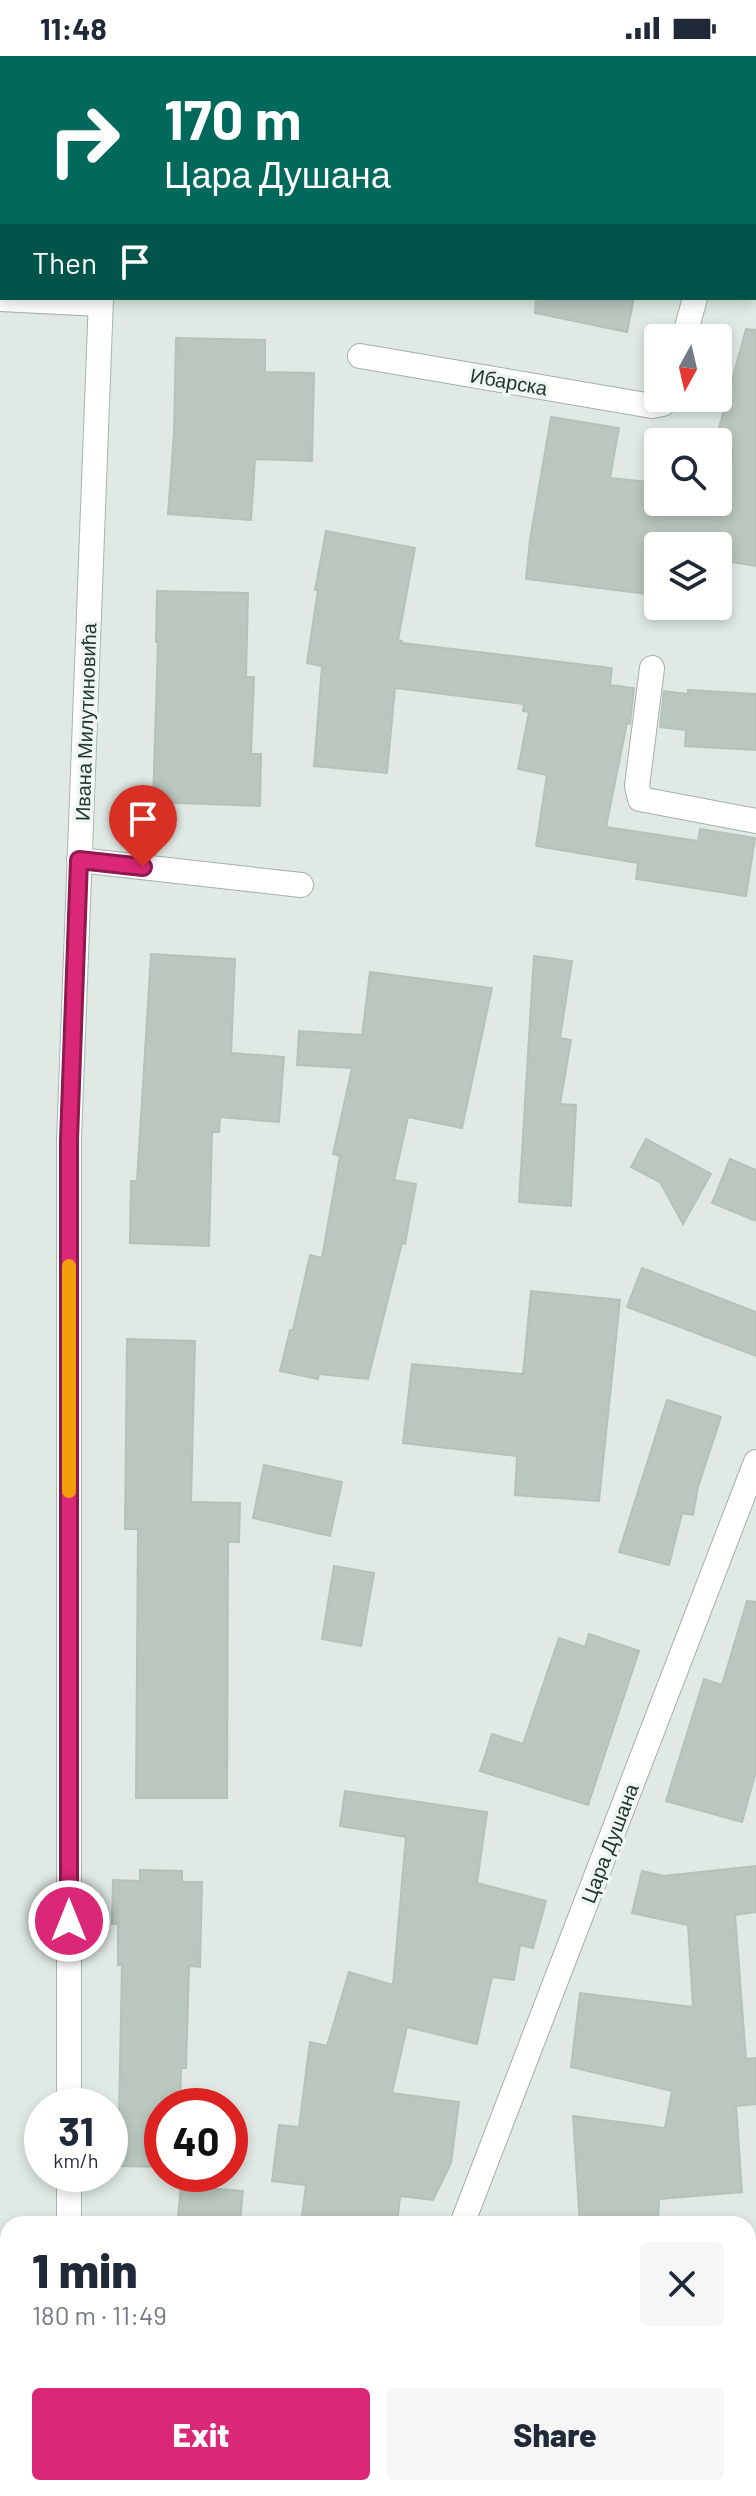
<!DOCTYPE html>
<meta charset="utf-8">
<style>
body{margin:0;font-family:Barlow,sans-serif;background:#f6f6f7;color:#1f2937;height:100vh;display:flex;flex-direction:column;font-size:30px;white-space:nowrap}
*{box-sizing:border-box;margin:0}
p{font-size:26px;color:#747a83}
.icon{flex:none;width:44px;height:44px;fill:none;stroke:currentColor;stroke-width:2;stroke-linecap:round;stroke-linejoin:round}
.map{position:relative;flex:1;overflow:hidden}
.sheet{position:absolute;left:0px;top:2160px;width:756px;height:280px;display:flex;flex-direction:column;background:#fff;border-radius:24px 24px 0 0;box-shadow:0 4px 12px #0003}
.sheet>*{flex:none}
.hud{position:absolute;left:0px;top:0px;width:756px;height:244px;box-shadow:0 4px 12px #0003;background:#00695c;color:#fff;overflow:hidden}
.needle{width:52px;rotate:188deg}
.fabs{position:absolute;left:644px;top:268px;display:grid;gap:16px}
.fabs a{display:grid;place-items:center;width:88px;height:88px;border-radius:8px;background:#fff;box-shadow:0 4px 12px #0003;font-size:40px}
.speed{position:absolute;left:24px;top:2032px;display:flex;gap:16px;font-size:40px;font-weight:700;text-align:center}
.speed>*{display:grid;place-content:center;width:104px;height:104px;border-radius:50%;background:#fff;box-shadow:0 4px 12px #0003;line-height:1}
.speed small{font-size:20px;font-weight:400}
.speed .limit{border:12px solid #d22;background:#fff;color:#111}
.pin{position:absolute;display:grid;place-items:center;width:68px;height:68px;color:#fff;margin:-82px -34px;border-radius:50% 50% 50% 0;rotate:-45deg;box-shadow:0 0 8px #0007}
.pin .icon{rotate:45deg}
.me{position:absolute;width:88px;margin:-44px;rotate:0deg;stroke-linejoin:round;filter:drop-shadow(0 0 6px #0008)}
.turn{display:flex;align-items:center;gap:28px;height:168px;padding:0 32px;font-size:36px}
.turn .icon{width:104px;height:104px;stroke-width:2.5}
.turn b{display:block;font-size:56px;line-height:68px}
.then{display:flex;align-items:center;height:76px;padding:0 32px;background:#0003;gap:16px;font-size:30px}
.round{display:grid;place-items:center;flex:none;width:84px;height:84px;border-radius:8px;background:#f6f6f7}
.headline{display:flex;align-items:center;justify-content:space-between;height:136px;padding:0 32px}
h1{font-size:48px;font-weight:800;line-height:60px}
.action{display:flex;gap:16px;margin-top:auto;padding:16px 32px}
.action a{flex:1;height:92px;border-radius:8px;background:#db2777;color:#fff;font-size:32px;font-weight:800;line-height:92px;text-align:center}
.action a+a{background:#f6f6f7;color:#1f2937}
.status{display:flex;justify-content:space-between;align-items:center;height:56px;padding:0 40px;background:#fff;direction:ltr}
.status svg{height:22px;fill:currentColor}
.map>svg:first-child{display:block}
.building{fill:#b9c7be;stroke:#b4c2b8;stroke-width:2}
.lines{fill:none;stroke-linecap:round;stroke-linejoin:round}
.lane-casing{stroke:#a4b0a9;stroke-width:26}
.street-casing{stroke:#a4b0a9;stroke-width:26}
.secondary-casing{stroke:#a3b7ab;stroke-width:26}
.lane{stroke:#fff;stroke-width:24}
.street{stroke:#fff;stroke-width:24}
.secondary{stroke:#fff;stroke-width:24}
.route-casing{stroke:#8e194d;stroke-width:20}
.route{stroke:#db2777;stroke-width:14}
.slow{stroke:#f59e0b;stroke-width:14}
.labels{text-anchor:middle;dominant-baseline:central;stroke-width:7;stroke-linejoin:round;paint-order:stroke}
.street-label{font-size:20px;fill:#23382d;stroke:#f0f6f2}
</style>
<div class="status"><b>11:48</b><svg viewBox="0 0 49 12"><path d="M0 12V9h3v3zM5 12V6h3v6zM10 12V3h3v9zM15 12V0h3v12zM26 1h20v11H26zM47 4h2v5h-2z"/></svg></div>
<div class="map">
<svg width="756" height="2440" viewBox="0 0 756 2440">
<rect width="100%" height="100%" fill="#e0e9e3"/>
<path class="building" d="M 536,242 L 634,242 L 627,276 L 535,257 Z
M 746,273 L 756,274 L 756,510 L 718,504 L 721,488 L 652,480 L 646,538 L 526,523 L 530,484 L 551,361 L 619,372 L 610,422 L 658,427 L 658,446 L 726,446 L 734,387 L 716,383 Z
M 176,282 L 265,284 L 265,316 L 314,317 L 312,405 L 255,403 L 251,464 L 168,458 L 174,378 Z
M 326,475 L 415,492 L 398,584 L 402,585 L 402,587 L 612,612 L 610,629 L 634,632 L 630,668 L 627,667 L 606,771 L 698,785 L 700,773 L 755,782 L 746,840 L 636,823 L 638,807 L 536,790 L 547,719 L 518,713 L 529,656 L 523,655 L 524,648 L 395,632 L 387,717 L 314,710 L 322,610 L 307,607 L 318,534 L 315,534 Z
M 157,535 L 248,537 L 246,621 L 254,621 L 251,698 L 261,698 L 260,750 L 153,746 L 158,586 L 156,586 Z
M 688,634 L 756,638 L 756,694 L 685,690 L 686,674 L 660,671 L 664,635 L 688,638 Z
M 151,898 L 235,903 L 231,997 L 284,1001 L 279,1066 L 220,1061 L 219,1076 L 212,1076 L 209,1190 L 130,1187 L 131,1125 L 137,1125 Z
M 534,900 L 572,905 L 560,982 L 571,984 L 560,1048 L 576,1049 L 571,1150 L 519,1146 Z
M 370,916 L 492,932 L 462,1072 L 408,1061 L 394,1124 L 416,1128 L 405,1188 L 402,1187 L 368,1323 L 319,1318 L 318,1323 L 280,1315 L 290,1274 L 293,1274 L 310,1199 L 322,1202 L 340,1100 L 333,1098 L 352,1012 L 297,1009 L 299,975 L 362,979 Z
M 646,1083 L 711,1118 L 683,1168 L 660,1126 L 631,1111 Z
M 730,1103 L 756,1114 L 756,1165 L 712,1147 Z
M 642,1212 L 756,1256 L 756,1300 L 627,1251 Z
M 531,1235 L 620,1244 L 599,1445 L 515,1439 L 517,1400 L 403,1387 L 412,1308 L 523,1318 Z
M 127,1283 L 195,1285 L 191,1446 L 240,1447 L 239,1486 L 228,1486 L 227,1742 L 136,1742 L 138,1473 L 125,1473 Z
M 667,1344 L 721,1361 L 698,1431 L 693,1459 L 682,1457 L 669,1509 L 619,1496 Z
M 264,1409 L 342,1426 L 330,1480 L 253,1462 Z
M 334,1510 L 374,1517 L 361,1590 L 322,1583 Z
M 747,1545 L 756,1546 L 756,1715 L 742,1766 L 666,1745 L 704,1623 L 722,1629 Z
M 589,1578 L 639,1595 L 588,1749 L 480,1715 L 492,1678 L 523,1688 L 559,1582 L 585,1591 Z
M 345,1735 L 487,1756 L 477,1827 L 546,1845 L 533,1892 L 520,1889 L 514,1924 L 492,1921 L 477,1988 L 407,1971 L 392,2037 L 459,2046 L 451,2107 L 433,2144 L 400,2140 L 397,2168 L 301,2168 L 306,2129 L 272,2125 L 279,2069 L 299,2071 L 310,1986 L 327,1990 L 349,1916 L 393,1929 L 406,1781 L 340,1770 Z
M 756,1810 L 756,1856 L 735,1859 L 746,2003 L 756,2002 L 756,2048 L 736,2050 L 742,2136 L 659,2143 L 658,2168 L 580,2168 L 573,2060 L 665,2072 L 672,2035 L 571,2011 L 580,1937 L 693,1951 L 688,1869 L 632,1857 L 642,1815 L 664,1820 Z
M 140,1814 L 182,1815 L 182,1826 L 202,1826 L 200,1911 L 189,1910 L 186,2012 L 181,2012 L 180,2050 L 162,2050 L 162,2111 L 118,2110 L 122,1909 L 118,1909 L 118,1868 L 112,1868 L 113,1824 L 140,1825 Z
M 181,2130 L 243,2135 L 240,2165 L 178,2161 Z"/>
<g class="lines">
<g class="lane-casing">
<path id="lane" d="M 652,612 L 637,730 L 640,743 L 756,765"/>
</g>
<g class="street-casing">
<path id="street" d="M 754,20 L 756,13
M 0,243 L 100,248
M 684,282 L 695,242
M 360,300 L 652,350 L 663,348 L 668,342
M 79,804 L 301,829
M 462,2168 L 756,1406
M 361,2440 L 364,2432"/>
</g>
<g class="secondary-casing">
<path id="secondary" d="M 115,2 L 115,0
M 69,2050 L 69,1084 L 101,242
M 69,2168 L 69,2118
M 69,2440 L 69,2432
M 707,2440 L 756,2431"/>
</g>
<use href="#lane" class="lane"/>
<use href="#street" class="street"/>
<use href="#secondary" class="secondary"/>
</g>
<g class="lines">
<g class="route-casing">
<path id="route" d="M 69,1865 L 69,1084 L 79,804 L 143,811"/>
</g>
<use href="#route" class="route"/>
<path class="slow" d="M 69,1210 L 69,1435"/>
</g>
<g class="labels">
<g class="street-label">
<text transform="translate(509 325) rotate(10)">Ибарска</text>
<text transform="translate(85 666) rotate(-88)">Ивана Милутиновића</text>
<text transform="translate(609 1787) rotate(-69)">Цара Душана</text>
</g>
</g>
</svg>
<div class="fabs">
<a><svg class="needle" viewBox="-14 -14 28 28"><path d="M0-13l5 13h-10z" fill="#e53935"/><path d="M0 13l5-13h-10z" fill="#747a83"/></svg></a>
<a><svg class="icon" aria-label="search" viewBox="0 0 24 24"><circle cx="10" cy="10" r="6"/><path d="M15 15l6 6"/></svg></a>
<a><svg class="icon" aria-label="layers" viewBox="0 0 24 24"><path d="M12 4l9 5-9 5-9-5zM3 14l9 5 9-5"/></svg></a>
</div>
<div class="speed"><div>31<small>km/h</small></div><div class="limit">40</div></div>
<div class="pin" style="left:143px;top:811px;background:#d93025"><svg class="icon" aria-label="arrive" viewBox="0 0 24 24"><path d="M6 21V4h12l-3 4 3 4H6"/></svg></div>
<svg class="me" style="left:69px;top:1865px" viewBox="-20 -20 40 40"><circle r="17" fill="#db2777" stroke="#fff" stroke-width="3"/><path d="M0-11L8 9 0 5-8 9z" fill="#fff"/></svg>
<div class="hud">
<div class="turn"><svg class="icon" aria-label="right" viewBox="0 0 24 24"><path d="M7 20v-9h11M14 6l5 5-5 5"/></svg><div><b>170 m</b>Цара Душана</div></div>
<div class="then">Then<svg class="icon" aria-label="arrive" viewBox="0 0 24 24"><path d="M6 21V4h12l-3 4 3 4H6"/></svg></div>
</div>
<section class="sheet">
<div class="headline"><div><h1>1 min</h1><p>180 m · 11:49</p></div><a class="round"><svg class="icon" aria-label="close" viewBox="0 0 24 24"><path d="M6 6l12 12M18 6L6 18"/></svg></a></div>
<div class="action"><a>Exit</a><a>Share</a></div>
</section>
</div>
